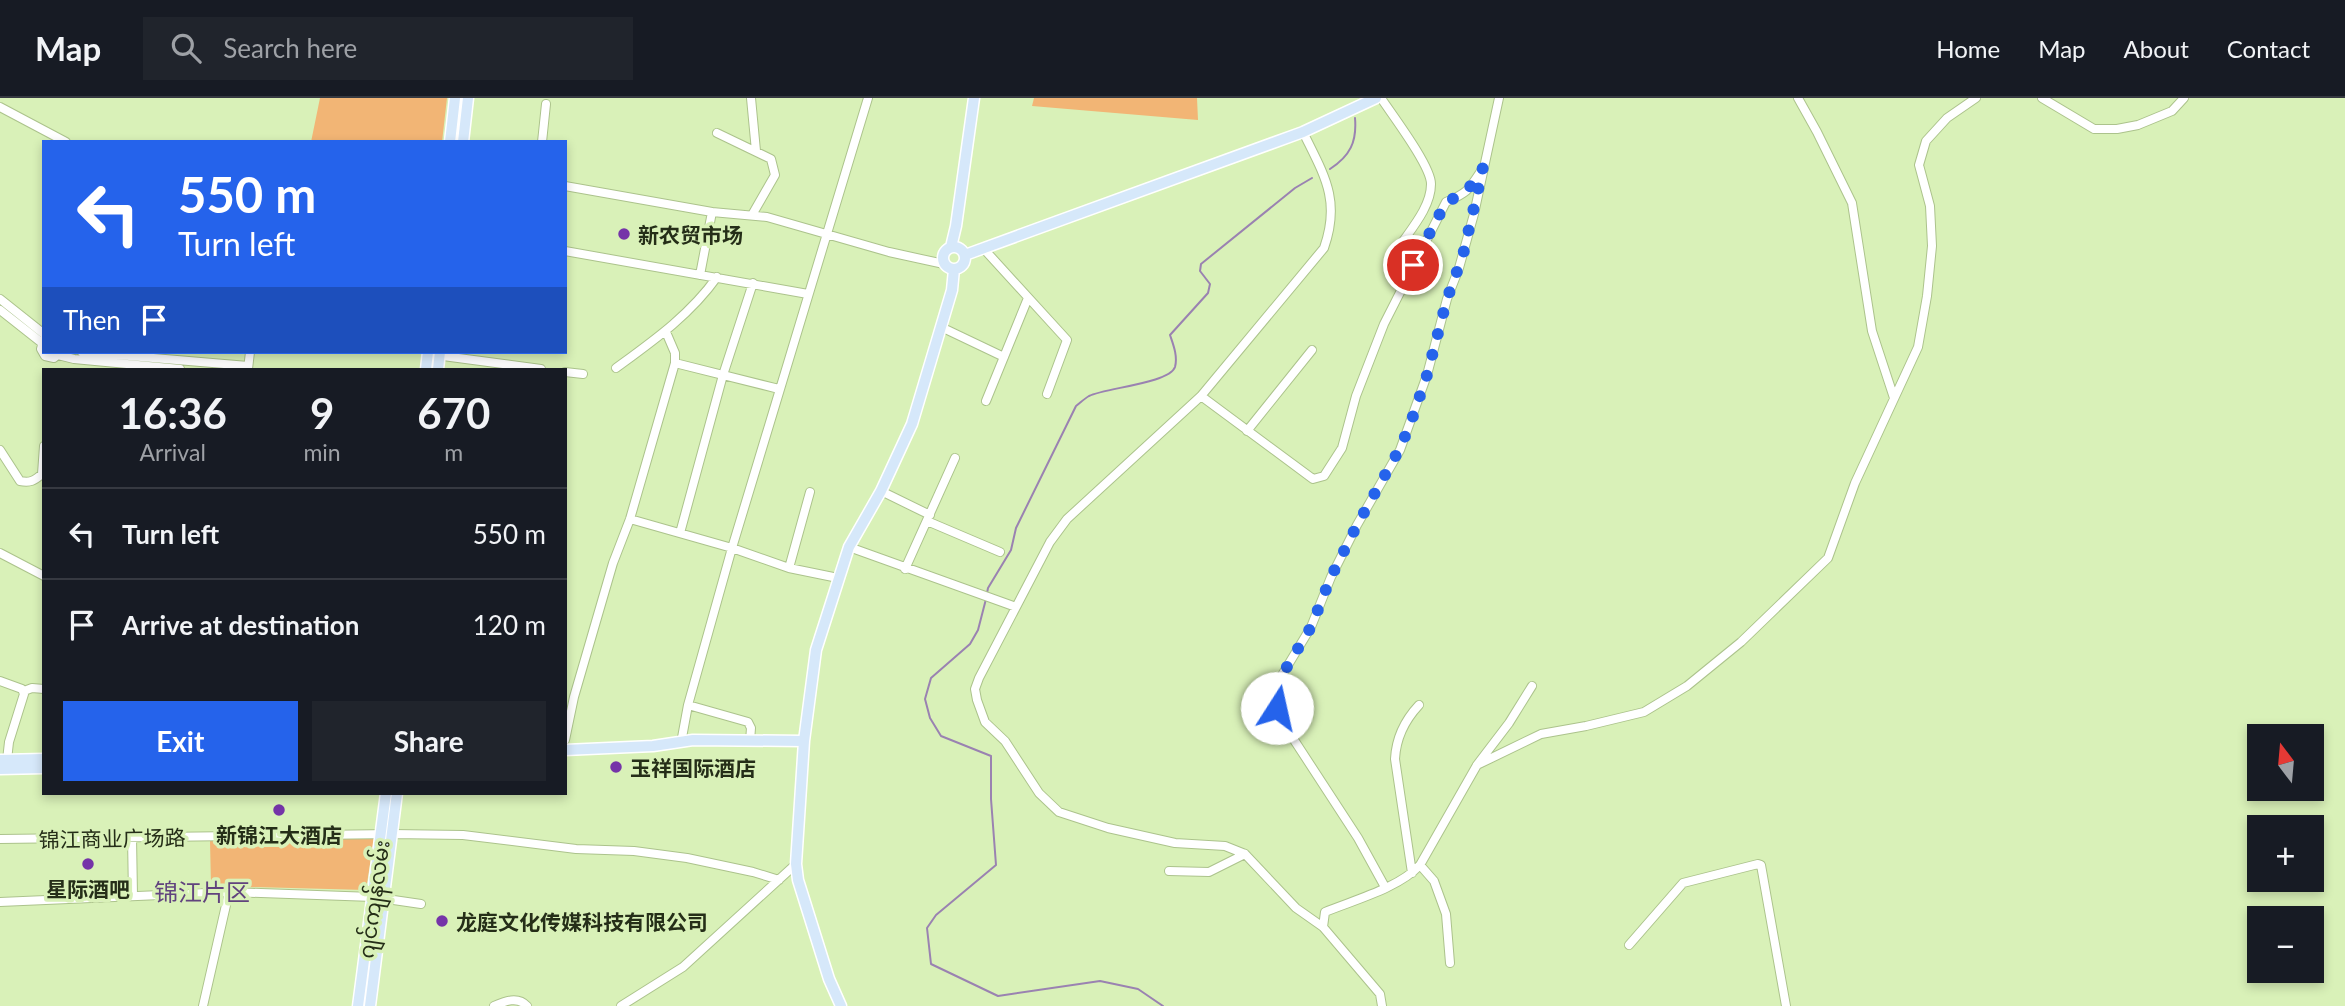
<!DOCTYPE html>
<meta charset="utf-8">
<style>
body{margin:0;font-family:Lato,"Noto Sans SC","Noto Sans Myanmar",sans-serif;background:#20242c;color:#f1f3f6;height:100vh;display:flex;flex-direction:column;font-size:26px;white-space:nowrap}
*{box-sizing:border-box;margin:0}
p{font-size:23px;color:#9ea1a6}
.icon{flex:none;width:38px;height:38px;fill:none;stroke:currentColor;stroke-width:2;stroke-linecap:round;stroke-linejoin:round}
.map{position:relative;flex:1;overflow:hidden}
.details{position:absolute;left:42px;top:270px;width:525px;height:427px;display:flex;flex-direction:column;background:#171b24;border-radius:0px;box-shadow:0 4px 10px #0003}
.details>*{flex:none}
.hud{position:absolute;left:42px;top:42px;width:525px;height:214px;border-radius:0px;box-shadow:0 4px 10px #0003;background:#2563eb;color:#fff;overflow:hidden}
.needle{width:46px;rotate:344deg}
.tools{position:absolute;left:2247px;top:626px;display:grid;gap:14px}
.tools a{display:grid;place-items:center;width:77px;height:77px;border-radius:0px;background:#171b24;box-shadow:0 4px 10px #0003;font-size:35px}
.pin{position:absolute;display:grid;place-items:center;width:60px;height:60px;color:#fff;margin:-30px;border:4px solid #fff;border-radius:50%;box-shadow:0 2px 7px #0007}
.me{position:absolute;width:77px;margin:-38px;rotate:10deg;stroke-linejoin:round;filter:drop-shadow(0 0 5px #0008)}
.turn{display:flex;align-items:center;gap:24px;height:147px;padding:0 21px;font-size:32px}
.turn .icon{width:91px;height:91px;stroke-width:2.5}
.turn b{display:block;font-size:49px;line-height:60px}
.then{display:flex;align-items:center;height:66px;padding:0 21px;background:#0003;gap:14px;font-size:26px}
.eta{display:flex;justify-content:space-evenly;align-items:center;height:119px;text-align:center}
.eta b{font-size:42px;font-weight:700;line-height:49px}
.cta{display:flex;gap:14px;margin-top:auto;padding:14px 21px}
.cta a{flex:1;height:80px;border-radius:0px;background:#2563eb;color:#fff;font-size:28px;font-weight:700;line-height:80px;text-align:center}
.cta a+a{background:#20242c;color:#f1f3f6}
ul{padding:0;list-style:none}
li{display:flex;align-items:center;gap:21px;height:91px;padding:0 21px;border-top:2px solid #363941}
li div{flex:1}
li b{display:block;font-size:26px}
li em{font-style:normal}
header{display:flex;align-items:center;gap:42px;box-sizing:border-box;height:98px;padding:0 35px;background:#171b24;border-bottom:2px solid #363941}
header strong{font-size:33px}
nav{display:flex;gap:38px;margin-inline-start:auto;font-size:24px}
.search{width:490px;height:63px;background:#20242c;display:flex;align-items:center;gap:18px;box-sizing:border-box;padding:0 24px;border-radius:0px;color:#9ea1a6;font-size:26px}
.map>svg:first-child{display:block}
.green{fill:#f2b575}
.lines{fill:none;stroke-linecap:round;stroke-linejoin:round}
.stream{stroke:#9a82b1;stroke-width:2}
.minor-casing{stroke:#acc38c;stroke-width:10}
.major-casing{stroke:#fff;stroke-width:13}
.minor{stroke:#fff;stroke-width:8}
.major{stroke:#d6e8fa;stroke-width:10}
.route{stroke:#2563eb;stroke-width:12;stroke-dasharray:0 21.6}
.poi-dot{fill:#7534a8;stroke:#d9f1b8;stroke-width:2.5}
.labels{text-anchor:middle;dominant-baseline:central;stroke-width:7;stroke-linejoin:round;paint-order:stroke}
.poi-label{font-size:21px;font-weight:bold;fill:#252e18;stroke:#d9f1b8;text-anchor:start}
.street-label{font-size:21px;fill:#252e18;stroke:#d9f1b8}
.quarter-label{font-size:24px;fill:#61437e;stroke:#d9f1b8}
</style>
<header>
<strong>Map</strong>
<div class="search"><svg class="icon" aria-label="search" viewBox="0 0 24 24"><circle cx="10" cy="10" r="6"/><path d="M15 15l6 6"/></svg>Search here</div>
<nav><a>Home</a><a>Map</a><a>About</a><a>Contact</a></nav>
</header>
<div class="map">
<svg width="2345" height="908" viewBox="0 0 2345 908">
<rect width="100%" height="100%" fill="#d9f1b8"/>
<path class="green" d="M 320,0 L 447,0 L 442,44 L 311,44 Z
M 1034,0 L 1197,0 L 1198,22 L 1032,8 Z
M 374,740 L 366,792 L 211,788 L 210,743 Z"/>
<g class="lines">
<path class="stream" d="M 1330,71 C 1350,58 1357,44 1355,20
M 987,495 L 988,490 L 1011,452 L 1016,430 L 1076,308 C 1080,305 1084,301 1089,298 C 1105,290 1170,285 1175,269 C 1178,258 1173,246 1170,237 L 1208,195 L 1210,186 L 1200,173 L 1201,166 L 1295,90 L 1312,80
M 986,501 L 978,532 L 970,546 L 931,580 L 925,601 L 930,620 L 941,638 L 991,658 L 991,701 L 996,767 L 936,817 L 927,830 L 931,866 L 998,898 L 1100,883 L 1138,891 L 1163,908"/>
<g class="minor-casing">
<path id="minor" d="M 751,0 L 756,53
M 1381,0 C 1393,18 1431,68 1431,86 C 1431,109 1411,131 1399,149
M 1798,0 L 1817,34 L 1852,105 L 1872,233 L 1894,300
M 2042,0 L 2094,31 L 2117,31 L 2138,27 L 2172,13 L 2184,0
M 0,9 L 66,44
M 1303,34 C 1324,77 1341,102 1324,150 L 1201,298 L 1067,421 L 1050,444 L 979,580 L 975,591 L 977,602 L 985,624 L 1005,643 L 1039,695 L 1059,714 L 1108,730 L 1175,745 L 1225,748 L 1245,756 L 1296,810 L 1323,829 L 1380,896 L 1382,908
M 717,35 L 771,61 L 775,77 L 752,117
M 542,44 L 546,6
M 565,88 L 712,114 L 767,119 L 889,154 L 944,166
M 983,150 L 1067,242 L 1047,296
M 565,153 L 808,196
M 700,177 L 712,114
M 0,201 L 44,236
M 0,212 L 42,245
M 941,229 L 1004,259
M 43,243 L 41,251 L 45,258 L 54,260 L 61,254
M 82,254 L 248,268
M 428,256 L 541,271
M 58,257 L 74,261 L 180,271
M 675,265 L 779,291
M 616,270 C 653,243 690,217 717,179
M 248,271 L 250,254
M 565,274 L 583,276
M 1201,298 L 1313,381 L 1324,378 L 1342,350 L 1356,298 L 1384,226 L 1446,104 C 1467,95 1468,93 1481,73
M 986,303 L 1028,200
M 1247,333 L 1312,252
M 0,352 L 20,383 C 30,385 34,383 42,376 L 44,348
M 881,393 L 930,417
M 630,421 L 732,450 L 789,470 L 838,480
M 927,423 L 1000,454
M 680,435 L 723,277 L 753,185
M 849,449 L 1016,509
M 0,455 L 44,478
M 789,470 L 810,394
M 905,471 L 955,360
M 0,583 L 22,591 L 24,596 L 9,644 L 7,662
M 24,593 L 32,590 L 44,591
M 688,607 L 748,624 L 751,630 L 750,643
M 565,642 L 574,599 L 613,465 L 630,421 L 675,265 L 675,255 L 666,234
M 681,645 L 688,607 L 732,450 L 868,0
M 1477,667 L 1541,636 L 1586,628 L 1644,614 L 1687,588 L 1741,544 L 1828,460 L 1855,385 L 1918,249 L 1927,198 L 1932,148 L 1930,108 L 1919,67 L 1926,43 L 1947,20 L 1976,0
M 132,739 L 133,798
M 0,741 L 392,736 L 463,737 L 576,751 L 634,753 L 687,760 L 753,774 L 779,782
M 1420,767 L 1434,783 L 1446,816 L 1450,865
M 1169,773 L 1209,774 L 1245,756
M 1412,775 L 1395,661 C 1396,641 1405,622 1419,607
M 1385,789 L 1358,740 L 1283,625 L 1277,610 L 1277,593 L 1282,577 L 1311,529 L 1331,479 L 1357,427 L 1400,352 L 1427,277 L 1447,201 L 1459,170 L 1474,116 L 1499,0
M 0,804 L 229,794 L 373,799 L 421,806
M 1323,829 L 1325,814 C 1354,802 1399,790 1420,767 L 1477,667 L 1509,625 L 1532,588
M 1629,847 L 1683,785 L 1758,766 L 1761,767 L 1786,908
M 203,908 L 229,794
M 494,908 C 505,903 518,898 527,908
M 621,908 L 683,869 L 796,766"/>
</g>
<g class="major-casing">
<path id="major" d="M 450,44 L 455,0
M 463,44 L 468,0
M943 160a11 11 0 1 1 22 0a11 11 0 1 1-22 0Z
M 951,149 L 956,128 L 974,0
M 965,157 L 1303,34 L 1376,0
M 426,271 L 428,254
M 438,271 L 440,254
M 565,652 L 653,648 L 693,642 L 804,643
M 0,662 L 44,661
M 0,671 L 44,670
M 358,908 L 386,695
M 370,908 L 397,695
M 841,908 L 829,881 L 798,782 L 796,766 L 804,643 L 816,552 L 849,449 L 881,393 L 912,326 L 952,192 L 954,171"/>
</g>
<use href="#minor" class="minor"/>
<use href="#major" class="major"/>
</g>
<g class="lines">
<path class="route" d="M 1277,610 L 1277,593 L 1282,577 L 1311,529 L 1331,479 L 1357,427 L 1399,352 L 1410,327 L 1427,277 L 1447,201 L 1463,157 L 1483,70 C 1469,91 1468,94 1446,104 L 1413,167"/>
</g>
<g class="poi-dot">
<circle cx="624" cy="136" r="7"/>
<circle cx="616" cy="669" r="7"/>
<circle cx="279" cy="712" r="7"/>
<circle cx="88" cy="766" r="7"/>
<circle cx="442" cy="823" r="7"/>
</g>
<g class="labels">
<g class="poi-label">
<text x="638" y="136">新农贸市场</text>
<text x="630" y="669">玉祥国际酒店</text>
<text x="279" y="736" text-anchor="middle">新锦江大酒店</text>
<text x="88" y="790" text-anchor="middle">星际酒吧</text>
<text x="456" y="823">龙庭文化传媒科技有限公司</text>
</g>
<g class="street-label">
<text transform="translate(112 740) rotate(-1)">锦江商业广场路</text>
<text transform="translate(373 801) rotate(-82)">ဂျင်ကျန်လမ်း</text>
</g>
<g class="quarter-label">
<text x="202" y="793">锦江片区</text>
</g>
</g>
</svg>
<div class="tools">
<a><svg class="needle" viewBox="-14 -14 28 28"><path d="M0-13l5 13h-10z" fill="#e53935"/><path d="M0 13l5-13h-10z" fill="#9ea1a6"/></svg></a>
<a>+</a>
<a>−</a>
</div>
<div class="pin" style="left:1413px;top:167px;background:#d93025"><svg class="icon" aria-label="arrive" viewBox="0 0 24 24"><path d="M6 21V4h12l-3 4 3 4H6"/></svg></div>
<svg class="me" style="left:1277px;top:610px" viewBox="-20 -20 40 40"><circle r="19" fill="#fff"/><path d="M0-13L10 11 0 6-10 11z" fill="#2563eb"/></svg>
<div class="hud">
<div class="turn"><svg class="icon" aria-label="left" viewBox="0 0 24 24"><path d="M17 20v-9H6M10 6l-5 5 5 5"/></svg><div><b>550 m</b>Turn left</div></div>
<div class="then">Then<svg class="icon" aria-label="arrive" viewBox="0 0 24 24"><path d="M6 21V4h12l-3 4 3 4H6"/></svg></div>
</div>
<section class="details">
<div class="eta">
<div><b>16:36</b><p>Arrival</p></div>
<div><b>9</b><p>min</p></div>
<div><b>670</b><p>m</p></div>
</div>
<ul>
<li><svg class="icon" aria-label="left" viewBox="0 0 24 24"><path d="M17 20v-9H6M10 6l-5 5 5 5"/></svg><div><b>Turn left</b></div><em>550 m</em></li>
<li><svg class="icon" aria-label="arrive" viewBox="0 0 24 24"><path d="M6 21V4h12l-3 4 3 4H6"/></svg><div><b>Arrive at destination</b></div><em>120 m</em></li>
</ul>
<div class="cta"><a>Exit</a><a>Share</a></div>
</section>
</div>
